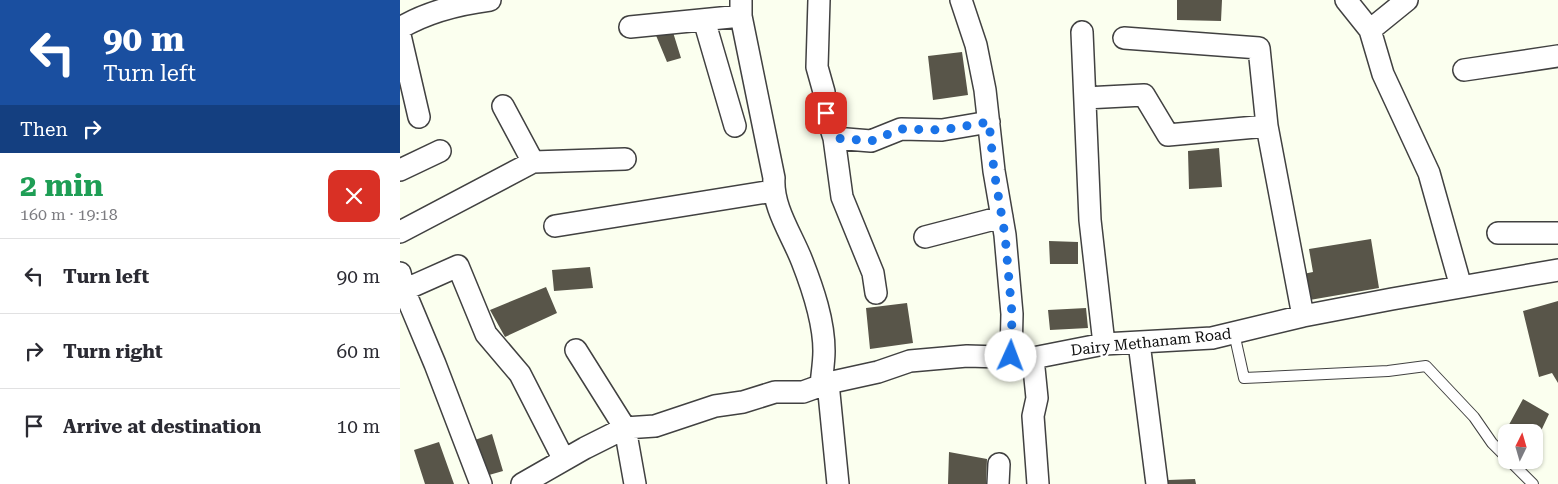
<!DOCTYPE html>
<meta charset="utf-8">
<style>
body{margin:0;font-family:"Roboto Serif",serif;background:#f2f2f3;color:#2b2b33;height:100vh;display:flex;flex-direction:column;font-size:19px;white-space:nowrap}
*{box-sizing:border-box;margin:0}
p{font-size:16px;color:#7c7c81}
.icon{flex:none;width:28px;height:28px;fill:none;stroke:currentColor;stroke-width:2;stroke-linecap:round;stroke-linejoin:round}
.map{position:relative;flex:1;overflow:hidden}
.details{display:flex;flex-direction:column;background:#fff;width:400px}
.details>*{flex:none}
.top-card{background:#1a4fa0;color:#fff;overflow:hidden}
.needle{width:32px;rotate:5deg}
.controls{position:absolute;left:1098px;top:424px;display:grid;gap:10px}
.controls a{display:grid;place-items:center;width:45px;height:45px;border-radius:10px;background:#fff;box-shadow:0 1px 4px #0004;font-size:25px}
.pin{position:absolute;display:grid;place-items:center;width:42px;height:42px;color:#fff;margin:-21px;border-radius:10px;box-shadow:0 2px 8px #0006}
.me{position:absolute;width:55px;margin:-28px;rotate:2deg;stroke-linejoin:round;filter:drop-shadow(0 0 4px #0008)}
.turn{display:flex;align-items:center;gap:18px;height:105px;padding:0 20px;font-size:22px}
.turn .icon{width:65px;height:65px;stroke-width:2.5}
.turn b{display:block;font-size:35px;line-height:42px}
.then{display:flex;align-items:center;height:48px;padding:0 20px;background:#0003;gap:10px;font-size:19px}
.round{display:grid;place-items:center;flex:none;width:52px;height:52px;border-radius:10px;background:#f2f2f3}
.headline{display:flex;align-items:center;justify-content:space-between;height:85px;padding:0 20px}
h1{font-size:30px;font-weight:700;line-height:38px;color:#1e9e55}
ul{padding:0;list-style:none}
li{display:flex;align-items:center;gap:15px;height:75px;padding:0 20px;border-top:1px solid #e1e1e2}
li div{flex:1}
li b{display:block;font-size:19px}
li em{font-style:normal}
main{display:flex;flex:1;min-height:0}
.map>svg:first-child{display:block}
.building{fill:#585549}
.lines{fill:none;stroke-linecap:round;stroke-linejoin:round}
.lane-casing{stroke:#414141;stroke-width:12}
.street-casing{stroke:#414141;stroke-width:24}
.lane{stroke:#fff;stroke-width:10}
.street{stroke:#fff;stroke-width:21}
.route{stroke:#1a73e8;stroke-width:9;stroke-dasharray:0 16.2}
.labels{text-anchor:middle;dominant-baseline:central;stroke-width:5;stroke-linejoin:round;paint-order:stroke}
.street-label{font-size:15px;fill:#0e0e0e;stroke:#fff}
</style>
<main>
<section class="details">
<div class="top-card">
<div class="turn"><svg class="icon" aria-label="left" viewBox="0 0 24 24"><path d="M17 20v-9H6M10 6l-5 5 5 5"/></svg><div><b>90 m</b>Turn left</div></div>
<div class="then">Then<svg class="icon" aria-label="right" viewBox="0 0 24 24"><path d="M7 20v-9h11M14 6l5 5-5 5"/></svg></div>
</div>
<div class="headline"><div><h1>2 min</h1><p>160 m · 19:18</p></div><a class="round" style="background:#d93025;color:#fff"><svg class="icon" aria-label="close" viewBox="0 0 24 24"><path d="M6 6l12 12M18 6L6 18"/></svg></a></div>
<ul>
<li><svg class="icon" aria-label="left" viewBox="0 0 24 24"><path d="M17 20v-9H6M10 6l-5 5 5 5"/></svg><div><b>Turn left</b></div><em>90 m</em></li>
<li><svg class="icon" aria-label="right" viewBox="0 0 24 24"><path d="M7 20v-9h11M14 6l5 5-5 5"/></svg><div><b>Turn right</b></div><em>60 m</em></li>
<li><svg class="icon" aria-label="arrive" viewBox="0 0 24 24"><path d="M6 21V4h12l-3 4 3 4H6"/></svg><div><b>Arrive at destination</b></div><em>10 m</em></li>
</ul>
</section>
<div class="map">
<svg width="1158" height="484" viewBox="0 0 1158 484">
<rect width="100%" height="100%" fill="#fbffef"/>
<path class="building" d="M 777,0 L 822,0 L 821,21 L 777,20 Z
M 272,29 L 281,58 L 267,62 L 255,33 Z
M 562,52 L 568,95 L 533,100 L 528,56 Z
M 819,148 L 822,187 L 789,189 L 788,151 Z
M 971,239 L 979,288 L 904,301 L 898,275 L 913,272 L 909,249 Z
M 649,241 L 678,242 L 678,264 L 650,264 Z
M 190,267 L 193,288 L 154,291 L 152,270 Z
M 146,287 L 157,313 L 105,337 L 90,310 Z
M 1158,301 L 1158,383 L 1152,373 L 1139,377 L 1123,311 Z
M 507,303 L 513,343 L 470,349 L 466,308 Z
M 686,308 L 688,328 L 650,330 L 648,310 Z
M 1123,399 L 1149,414 L 1141,431 L 1136,430 L 1135,432 L 1105,432 Z
M 92,434 L 103,471 L 82,477 L 69,442 Z
M 39,442 L 54,484 L 25,484 L 14,450 Z
M 549,452 L 587,459 L 586,484 L 548,484 Z
M 795,479 L 796,484 L 768,484 L 768,480 Z"/>
<g class="lines">
<g class="lane-casing">
<path id="lane" d="M 834,333 L 844,378 L 988,371 L 1026,366 L 1074,417 L 1092,443 L 1106,457
M 1109,460 L 1133,484"/>
</g>
<g class="street-casing">
<path id="street" d="M 341,0 L 341,16 L 374,178 C 372,207 392,235 402,261 C 413,289 424,321 424,351 C 424,362 422,374 421,385
M 419,0 L 417,67 L 424,92 L 426,113 L 434,138
M 561,0 L 576,45 L 585,90 L 594,171 L 605,235 L 612,314 L 611,356
M 946,0 L 970,30 L 983,74 L 1029,173 L 1061,287
M 304,20 L 335,126
M 230,27 L 341,16
M 0,28 C 27,12 59,4 90,0
M 970,30 L 1007,0
M 682,32 L 690,220 L 704,344
M 0,35 L 19,117
M 724,38 L 859,48 L 867,126 L 903,316
M 1064,70 L 1158,56
M 685,98 L 744,95 L 768,135 L 867,126
M 103,106 L 133,162
M 0,170 L 40,151
M 155,226 L 373,191
M 0,232 L 133,162 L 225,159
M 1098,233 L 1158,233
M 525,237 L 602,217
M 0,273 L 4,290 L 58,266 L 86,334 L 120,374 L 164,460
M 4,290 L 35,364 L 81,484
M 476,293 L 473,273 L 442,197 L 434,138 L 471,141 L 501,129 L 542,130 L 589,122
M 739,343 L 757,484
M 176,350 L 225,428 L 235,484
M 633,358 L 637,398 L 633,416 L 638,484
M 428,383 L 438,484
M 122,484 L 185,448 L 225,428 L 255,426 L 315,406 L 343,402 L 375,392 L 403,392 L 428,383 L 478,372 L 510,361 L 567,356 L 633,358 L 704,344 L 812,338 L 903,316 L 992,299 L 1158,270
M 598,484 L 599,464"/>
</g>
<use href="#lane" class="lane"/>
<use href="#street" class="street"/>
</g>
<g class="lines">
<path class="route" d="M 426,113 L 434,138 L 471,141 L 501,129 L 542,130 L 589,122 L 594,171 L 605,235 L 612,314 L 611,356"/>
</g>
<g class="labels">
<g class="street-label">
<text transform="translate(751 342) rotate(-6)">Dairy Methanam Road</text>
</g>
</g>
</svg>
<div class="controls">
<a><svg class="needle" viewBox="-14 -14 28 28"><path d="M0-13l5 13h-10z" fill="#e53935"/><path d="M0 13l5-13h-10z" fill="#7c7c81"/></svg></a>
</div>
<div class="pin" style="left:426px;top:113px;background:#d93025"><svg class="icon" aria-label="arrive" viewBox="0 0 24 24"><path d="M6 21V4h12l-3 4 3 4H6"/></svg></div>
<svg class="me" style="left:611px;top:356px" viewBox="-20 -20 40 40"><circle r="19" fill="#fff"/><path d="M0-13L10 11 0 6-10 11z" fill="#1a73e8"/></svg>
</div>
</main>
